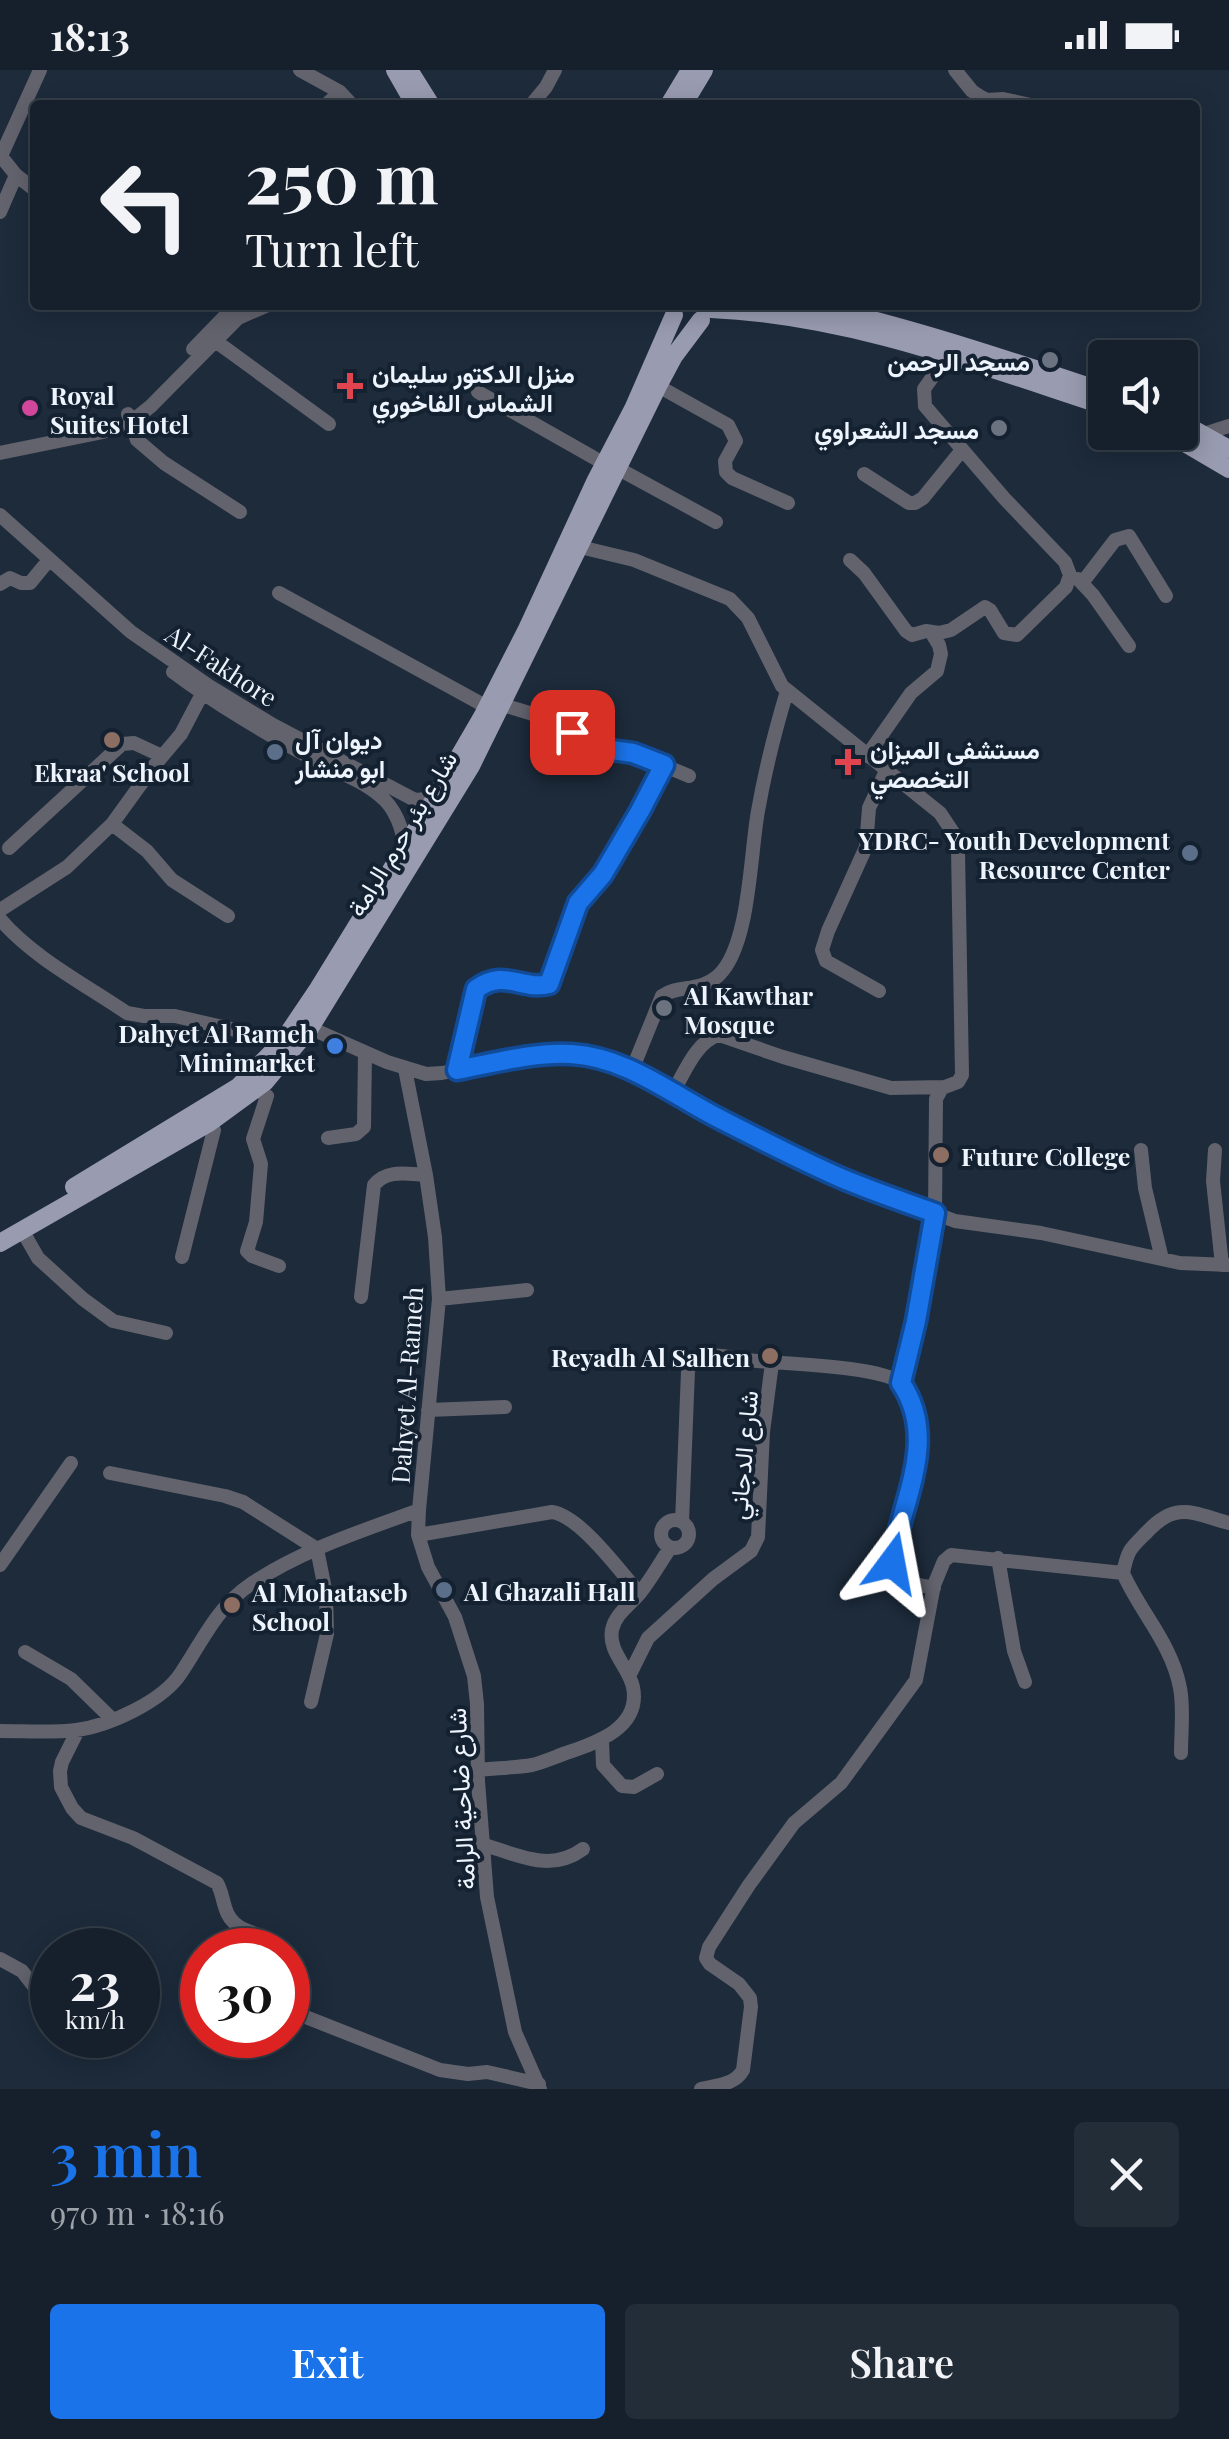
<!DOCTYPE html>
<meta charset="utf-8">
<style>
body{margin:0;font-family:"Playfair Display",Vazirmatn,serif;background:#232d38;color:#f1f3f6;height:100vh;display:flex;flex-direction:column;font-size:38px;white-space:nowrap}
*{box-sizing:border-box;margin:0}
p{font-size:32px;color:#9ea3a9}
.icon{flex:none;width:55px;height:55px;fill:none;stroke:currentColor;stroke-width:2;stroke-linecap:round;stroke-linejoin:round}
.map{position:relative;height:2019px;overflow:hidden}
.details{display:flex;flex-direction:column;background:#16202c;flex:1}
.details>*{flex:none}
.top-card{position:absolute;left:30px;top:30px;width:1170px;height:210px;border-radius:10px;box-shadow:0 5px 25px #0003,0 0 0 2px #353e48;background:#16202c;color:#f1f3f6;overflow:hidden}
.buttons{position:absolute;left:1088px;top:270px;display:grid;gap:20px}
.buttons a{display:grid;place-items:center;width:110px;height:110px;border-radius:10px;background:#16202c;box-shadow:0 5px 25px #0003,0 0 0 2px #353e48;font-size:50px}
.speed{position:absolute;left:30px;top:1858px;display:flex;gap:20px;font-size:50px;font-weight:700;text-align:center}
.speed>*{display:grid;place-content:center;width:130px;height:130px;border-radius:50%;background:#16202c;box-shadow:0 5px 25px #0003,0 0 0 2px #353e48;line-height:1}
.speed small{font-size:25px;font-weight:400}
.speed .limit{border:15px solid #d22;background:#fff;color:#111}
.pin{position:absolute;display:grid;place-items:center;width:85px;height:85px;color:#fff;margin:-42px;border-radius:20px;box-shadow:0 5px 15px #0006}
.me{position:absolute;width:110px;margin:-55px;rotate:13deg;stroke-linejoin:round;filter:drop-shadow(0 0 8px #0008)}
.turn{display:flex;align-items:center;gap:35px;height:210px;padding:0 50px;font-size:45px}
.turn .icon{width:130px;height:130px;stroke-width:2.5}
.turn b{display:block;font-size:70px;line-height:85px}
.round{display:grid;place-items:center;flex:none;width:105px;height:105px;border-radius:10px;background:#232d38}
.summary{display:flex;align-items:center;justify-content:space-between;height:170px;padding:0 50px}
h1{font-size:60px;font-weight:600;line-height:75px;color:#1a73e8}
.button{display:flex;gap:20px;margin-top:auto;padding:20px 50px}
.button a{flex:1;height:115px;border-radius:10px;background:#1a73e8;color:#fff;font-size:40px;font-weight:600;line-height:115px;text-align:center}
.button a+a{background:#232d38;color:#f1f3f6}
.status{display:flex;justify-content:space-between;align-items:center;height:70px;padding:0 50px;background:#16202c;direction:ltr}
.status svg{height:28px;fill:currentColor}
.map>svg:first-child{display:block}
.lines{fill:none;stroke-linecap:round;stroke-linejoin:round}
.minor{stroke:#62636d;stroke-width:14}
.major{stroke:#999bb0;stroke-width:18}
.route-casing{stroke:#114b97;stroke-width:25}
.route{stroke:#1a73e8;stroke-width:18}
.worship-dot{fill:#6b7280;stroke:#142130;stroke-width:4}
.health-dot{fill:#e0444e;stroke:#142130;stroke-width:4}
.hotel-dot{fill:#d1479c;stroke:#142130;stroke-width:4}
.education-dot{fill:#8d6e63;stroke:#142130;stroke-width:4}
.service-dot{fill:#5c6f8a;stroke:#142130;stroke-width:4}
.shop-dot{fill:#3f7fe0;stroke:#142130;stroke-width:4}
.labels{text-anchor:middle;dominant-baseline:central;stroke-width:8;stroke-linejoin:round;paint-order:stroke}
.poi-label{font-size:25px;font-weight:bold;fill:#edf4fd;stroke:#142130;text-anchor:start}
.street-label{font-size:25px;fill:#edf4fd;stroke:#142130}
</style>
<div class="status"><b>18:13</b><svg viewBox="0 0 49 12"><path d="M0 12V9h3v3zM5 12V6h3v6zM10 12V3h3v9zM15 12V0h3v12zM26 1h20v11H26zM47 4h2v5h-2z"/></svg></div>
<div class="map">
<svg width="1229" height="2019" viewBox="0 0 1229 2019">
<rect width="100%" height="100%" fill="#1d2b3b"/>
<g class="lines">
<path class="minor" d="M 300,0 L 340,22 L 326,35
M 955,0 L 972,21 L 981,27 L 987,30 L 1003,29 L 1031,35
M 340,22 L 352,35
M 531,35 L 546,17 L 555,0
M 0,85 L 16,105 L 35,120
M 1,86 L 40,0
M 0,142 L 16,105
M 214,270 L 329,354
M 193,279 L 223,248 L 240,235
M 658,316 L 728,355 L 736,371 L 725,391 L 726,402 L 732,408 L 788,433
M 478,322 L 605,394
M 128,344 L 137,370 L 164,393 L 240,442
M 1204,364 L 1229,356
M 0,383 L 103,362 L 131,352 L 151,336 L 238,248 L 268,235
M 617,398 L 716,452
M 864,404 L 909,433 L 915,433 L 923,428 L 962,380
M 0,445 L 131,562 L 209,616 L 273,655 L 415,730 L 426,729 L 438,719
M 580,477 L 634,490 L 730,529 L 748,548 L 782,616 L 940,743 L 954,764 L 958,780 L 962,1005 L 958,1012 L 942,1018 L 936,1029 L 935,1143 L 909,1289 L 901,1313
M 850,490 L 864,503 L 906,561 L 912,565 L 926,561 L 939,563 L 951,560 L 985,537 L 990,540 L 1004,563 L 1017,565 L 1066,517 L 1070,505 L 1065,492 L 1004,428 L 925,336 L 924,319 L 948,285
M 1078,509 L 1093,525 L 1129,576
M 1082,513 L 1115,470 L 1129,466 L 1166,526
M 0,514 L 10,508 L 21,513 L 30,513 L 44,496
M 279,523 L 487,637
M 173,602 C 217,635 264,662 311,688 C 333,700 360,709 379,725 C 395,737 404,760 404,779
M 503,635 L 536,645 L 612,680 L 639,685 L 689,706
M 867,686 L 911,623 L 937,601 L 941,584 L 939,575 L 931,562
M 112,754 L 147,781 L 172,810 L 228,846
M 9,778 L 122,674 L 134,673 L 162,686
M 0,840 L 67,797 L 112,754 L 154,696 L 181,664 L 202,624
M 0,849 C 32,887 86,915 127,943 L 144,946 L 175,946 L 283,971
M 879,921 L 826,891 L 822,880 L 828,861 L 866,777 L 869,738 L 886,701
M 310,958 L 387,992 L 426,1004 L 442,1003 L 530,986 L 573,984 L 599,989 L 626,997 L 658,1013 L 700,1039 L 844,1109 L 955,1151 L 1041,1163 L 1180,1193 L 1229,1195
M 457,1000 L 477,919 C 507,895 526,925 550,912 L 577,833 L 603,804 L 640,741 L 663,695
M 632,1000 L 662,926 C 679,914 699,923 719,905 C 750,875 750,784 758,741 C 765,701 775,661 787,621
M 255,1018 L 267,1026 L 253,1069 L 261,1094 L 256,1152 L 247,1181 L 252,1186 L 279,1196
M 673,1022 C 684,1004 696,971 719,965 L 783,987 L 891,1018 L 944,1017
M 328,1068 L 356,1064 L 364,1057 L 365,983
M 1141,1080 L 1145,1118 L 1162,1189
M 1215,1080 L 1213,1111 L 1222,1195
M 22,1160 L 38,1188 L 83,1229 L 113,1251 L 166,1263
M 182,1187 L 214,1060 L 209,1053
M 361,1227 L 374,1115 C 387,1099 407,1104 426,1105
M 439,1229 L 527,1220
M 428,1340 L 505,1337
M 110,1403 L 225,1426 L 243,1432 L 317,1479 L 326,1524 L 327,1564 L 311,1632
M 419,1440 L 418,1465 L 428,1497 L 455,1547 L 474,1606 L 477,1634 L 478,1711 L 487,1827 L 515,1962 L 540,2019
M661 1464a14 14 0 1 1 28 0a14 14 0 1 1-28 0Z
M 682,1452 L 688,1301 C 691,1293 694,1287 703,1285 C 713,1283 744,1290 757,1291 C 787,1294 880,1296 901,1313 C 902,1314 909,1325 909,1326 C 930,1369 910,1419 899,1461 C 896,1472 889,1488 893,1499 C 899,1514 921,1515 934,1518
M 418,1465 L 552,1442 C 580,1446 620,1501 639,1523
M 998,1488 L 1014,1581 L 1025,1612
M 0,1495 L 71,1393
M 1123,1503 C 1128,1479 1130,1479 1147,1462 C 1176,1431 1192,1443 1229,1453
M 25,1582 L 71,1609 L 112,1649
M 629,1606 L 648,1568 L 713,1509 L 751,1481 L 758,1467 L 763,1362 L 772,1293
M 78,1660 L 62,1692 L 60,1701 L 61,1717 L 72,1738 L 81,1748 L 133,1768 L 217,1813 C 222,1822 222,1828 225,1837 C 230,1856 245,1861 263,1866
M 0,1661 C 25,1661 52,1663 76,1660 C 109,1656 163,1631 181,1603 C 203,1570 217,1537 251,1514 C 302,1480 362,1461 419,1440 L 439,1229 L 435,1167 L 426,1105 L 405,999
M 602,1670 L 603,1695 L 622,1716 L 634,1717 L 657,1704
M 477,1700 C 495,1698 514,1698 532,1695 C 544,1692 557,1686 569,1682 C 598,1672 641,1657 633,1617 C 629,1597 608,1582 612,1560 C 615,1544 630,1535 640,1523 C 651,1509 660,1493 670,1478
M 484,1775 C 520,1785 550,1803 583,1779
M 0,1889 L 22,1901 L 43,1928 L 52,1928
M 288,1940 L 440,2000 L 468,2004 L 487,2002 L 539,2014
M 701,2019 C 716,2015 735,2015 743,2000 L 751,1937 L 750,1928 L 739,1914 L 710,1894 L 706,1888 L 709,1877 L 749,1815 L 794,1753 L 841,1713 L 916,1610 L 934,1515 L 944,1491 L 951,1485 L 1123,1503 C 1140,1542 1172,1574 1180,1618 C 1184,1638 1181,1662 1181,1683"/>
<path class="major" d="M 395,0 L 415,35
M 409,0 L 431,35
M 669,35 L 690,0
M 683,35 L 704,0
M 811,235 C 911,257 1008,290 1105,322
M 711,239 C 848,245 976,294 1105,336
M 1180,352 L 1229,379
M 1166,362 L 1229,399
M 74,1117 L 238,1017 L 283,971 L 318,919 L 425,745 L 482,647 L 527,559 L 595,412 L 633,339 L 674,245
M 0,1173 L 209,1053 L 265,1012 L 310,958 L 471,696 L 658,316 L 674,286 L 701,250"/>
</g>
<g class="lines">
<g class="route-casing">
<path id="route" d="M 572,662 L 612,680 L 633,683 L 664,695 L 640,741 L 603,804 L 578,833 L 549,914 C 522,921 505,898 476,919 L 457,1000 C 494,993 533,982 571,984 C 628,987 675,1027 724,1051 C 763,1071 802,1091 841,1108 C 872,1121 904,1132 935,1143 L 916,1251 L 901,1313 C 940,1371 900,1432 892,1493"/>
</g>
<use href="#route" class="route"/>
</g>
<g class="worship-dot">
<circle cx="1050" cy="290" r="10"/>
<circle cx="999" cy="358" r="10"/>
<circle cx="664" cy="938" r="10"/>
</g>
<g class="health-dot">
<path d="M345 301h10v10h10v10h-10v10h-10v-10h-10v-10h10z"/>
<path d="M843 677h10v10h10v10h-10v10h-10v-10h-10v-10h10z"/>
</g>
<circle class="hotel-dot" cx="30" cy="338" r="10"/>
<g class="education-dot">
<circle cx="112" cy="670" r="10"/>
<circle cx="941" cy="1085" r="10"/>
<circle cx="770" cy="1286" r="10"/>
<circle cx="232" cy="1535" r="10"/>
</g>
<g class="service-dot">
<circle cx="275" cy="682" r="10"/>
<circle cx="1190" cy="783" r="10"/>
<circle cx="444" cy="1520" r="10"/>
</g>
<circle class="shop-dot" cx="335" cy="976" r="10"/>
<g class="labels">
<g class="poi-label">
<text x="1030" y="290" text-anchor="end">مسجد الرحمن</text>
<text x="372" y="302">منزل الدكتور سليمان<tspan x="372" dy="29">الشماس الفاخوري</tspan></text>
<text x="50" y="324">Royal<tspan x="50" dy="29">Suites Hotel</tspan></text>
<text x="979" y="358" text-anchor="end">مسجد الشعراوي</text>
<text x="295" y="668">ديوان آل<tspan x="295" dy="29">ابو منشار</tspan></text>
<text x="870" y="678">مستشفى الميزان<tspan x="870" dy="29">التخصصي</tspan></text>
<text x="112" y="701" text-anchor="middle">Ekraa' School</text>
<text x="1170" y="769" text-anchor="end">YDRC- Youth Development<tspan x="1170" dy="29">Resource Center</tspan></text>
<text x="684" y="924">Al Kawthar<tspan x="684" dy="29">Mosque</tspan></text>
<text x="315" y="962" text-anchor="end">Dahyet Al Rameh<tspan x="315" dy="29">Minimarket</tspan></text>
<text x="961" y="1085">Future College</text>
<text x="750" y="1286" text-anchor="end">Reyadh Al Salhen</text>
<text x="464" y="1520">Al Ghazali Hall</text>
<text x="252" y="1521">Al Mohataseb<tspan x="252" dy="29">School</tspan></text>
</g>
<g class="street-label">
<text transform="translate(222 595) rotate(33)">Al-Fakhore</text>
<text transform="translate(401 763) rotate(-59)">شارع بئر حرم الرامة</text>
<text transform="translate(406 1315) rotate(-86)">Dahyet Al-Rameh</text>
<text transform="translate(742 1385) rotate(-85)">شارع الدجاني</text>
<text transform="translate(460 1729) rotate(-93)">شارع ضاحية الرامة</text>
</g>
</g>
</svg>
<div class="buttons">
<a><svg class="icon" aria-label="sound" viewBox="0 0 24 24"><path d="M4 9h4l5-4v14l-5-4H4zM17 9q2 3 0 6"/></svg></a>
</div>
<div class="speed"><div>23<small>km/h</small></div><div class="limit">30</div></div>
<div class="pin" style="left:572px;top:662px;background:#d93025"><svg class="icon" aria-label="arrive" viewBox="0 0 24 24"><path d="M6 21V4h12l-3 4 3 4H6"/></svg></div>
<svg class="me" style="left:892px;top:1493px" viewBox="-20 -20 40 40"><path d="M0-17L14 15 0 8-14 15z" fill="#1a73e8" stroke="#fff" stroke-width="4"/></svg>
<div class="top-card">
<div class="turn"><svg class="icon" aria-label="left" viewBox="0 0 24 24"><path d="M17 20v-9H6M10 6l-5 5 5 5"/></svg><div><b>250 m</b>Turn left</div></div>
</div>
</div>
<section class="details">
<div class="summary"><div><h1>3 min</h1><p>970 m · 18:16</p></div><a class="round"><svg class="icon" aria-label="close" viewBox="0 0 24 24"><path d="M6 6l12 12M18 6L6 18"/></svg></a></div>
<div class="button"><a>Exit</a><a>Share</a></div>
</section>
